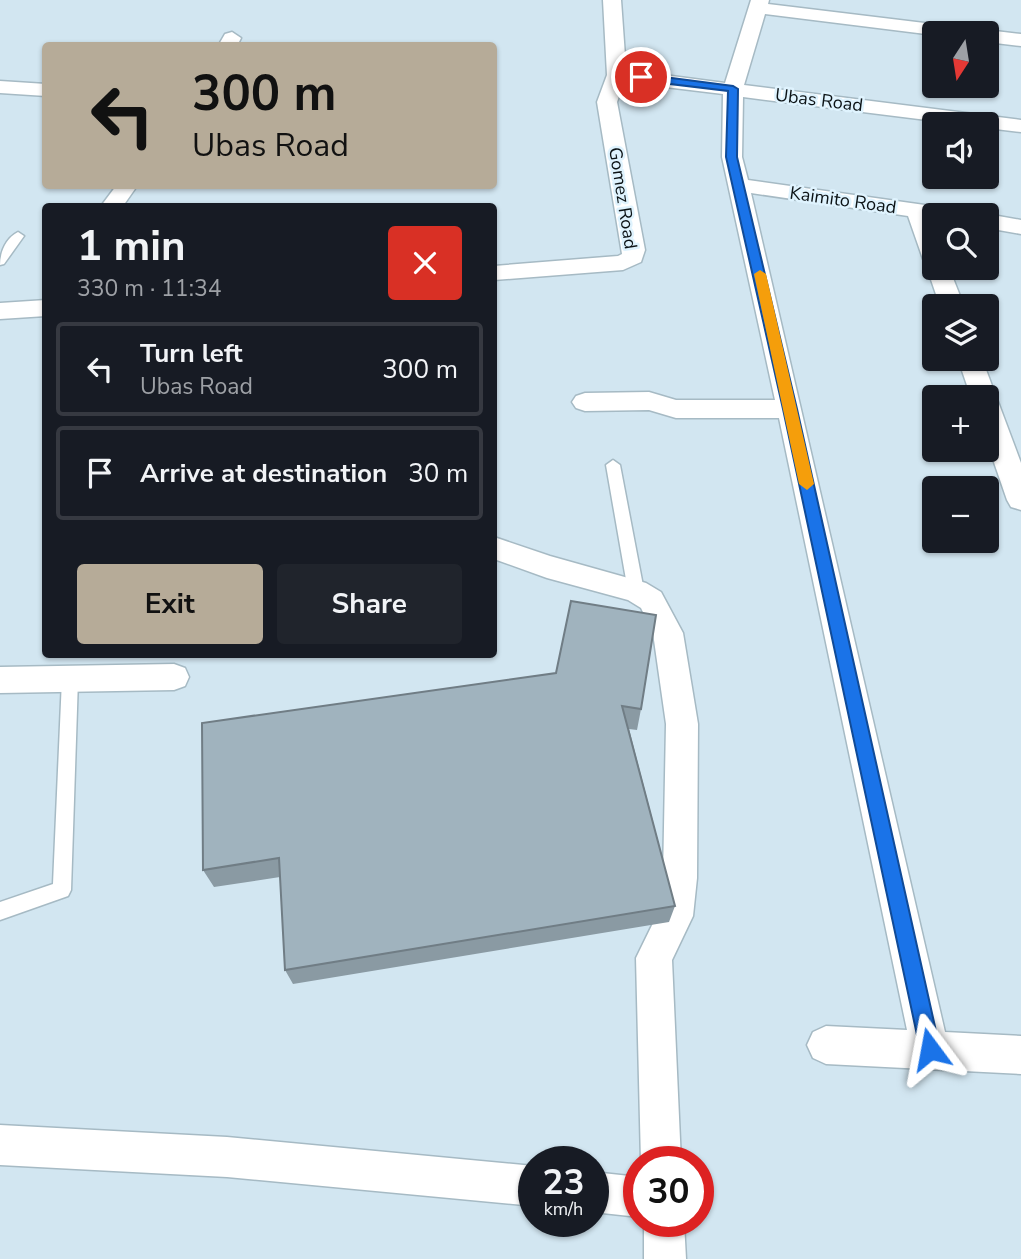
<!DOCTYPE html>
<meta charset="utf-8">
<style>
body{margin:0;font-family:"Nunito Sans",sans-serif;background:#20242c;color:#f1f3f6;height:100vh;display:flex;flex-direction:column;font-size:26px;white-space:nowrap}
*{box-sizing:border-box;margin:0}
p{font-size:23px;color:#9ea1a6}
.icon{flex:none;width:38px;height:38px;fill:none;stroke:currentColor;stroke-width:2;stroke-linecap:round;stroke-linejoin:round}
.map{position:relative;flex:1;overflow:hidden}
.panel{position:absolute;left:42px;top:203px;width:455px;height:455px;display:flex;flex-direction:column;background:#171b24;border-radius:7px;box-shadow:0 2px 5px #0004}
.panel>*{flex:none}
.top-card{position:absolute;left:42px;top:42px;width:455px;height:147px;border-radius:7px;box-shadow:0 2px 5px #0004;background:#b6ab98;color:#111;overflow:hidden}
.needle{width:46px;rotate:192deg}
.controls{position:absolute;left:922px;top:21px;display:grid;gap:14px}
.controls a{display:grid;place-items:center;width:77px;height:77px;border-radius:7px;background:#171b24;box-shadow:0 2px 5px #0004;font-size:35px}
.speed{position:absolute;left:518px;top:1146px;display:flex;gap:14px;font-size:35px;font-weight:700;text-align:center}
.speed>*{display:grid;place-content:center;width:91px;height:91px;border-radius:50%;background:#171b24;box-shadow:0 2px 5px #0004;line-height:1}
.speed small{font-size:18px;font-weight:400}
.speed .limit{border:10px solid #d22;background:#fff;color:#111}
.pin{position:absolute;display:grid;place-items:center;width:60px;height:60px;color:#fff;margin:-30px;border:4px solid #fff;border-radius:50%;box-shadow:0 2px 7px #0007}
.me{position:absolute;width:77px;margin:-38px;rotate:347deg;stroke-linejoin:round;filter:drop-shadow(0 0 5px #0008)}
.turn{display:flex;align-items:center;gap:24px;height:147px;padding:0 35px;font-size:32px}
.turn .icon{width:91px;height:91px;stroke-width:2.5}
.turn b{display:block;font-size:49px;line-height:60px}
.round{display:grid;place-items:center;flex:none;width:74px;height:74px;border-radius:7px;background:#20242c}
.overview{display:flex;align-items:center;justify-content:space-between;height:119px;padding:0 35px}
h1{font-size:42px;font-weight:700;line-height:52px}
.cta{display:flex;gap:14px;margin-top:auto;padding:14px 35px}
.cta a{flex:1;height:80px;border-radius:7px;background:#b6ab98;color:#111;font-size:28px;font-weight:700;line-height:80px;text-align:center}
.cta a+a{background:#20242c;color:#f1f3f6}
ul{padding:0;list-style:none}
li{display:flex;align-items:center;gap:21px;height:94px;margin:0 14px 10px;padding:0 21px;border:4px solid #363941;border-radius:7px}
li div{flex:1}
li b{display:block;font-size:26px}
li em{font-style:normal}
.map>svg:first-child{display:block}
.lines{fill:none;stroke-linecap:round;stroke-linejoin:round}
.lane-casing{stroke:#a6bac4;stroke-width:3}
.street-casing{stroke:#a6bac4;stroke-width:3}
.lane{fill:#fff;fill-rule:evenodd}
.street{fill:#fff;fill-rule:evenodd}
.wall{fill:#8a9aa3}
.building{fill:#a0b3be;stroke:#707d85;stroke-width:2}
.route{fill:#1a73e8;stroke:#114b97;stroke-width:2}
.slow{fill:#f59e0b}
.labels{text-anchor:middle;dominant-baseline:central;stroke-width:5;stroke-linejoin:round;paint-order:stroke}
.far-street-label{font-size:18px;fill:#0c1316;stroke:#dff3fe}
</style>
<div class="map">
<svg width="1021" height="1259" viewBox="0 0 1021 1259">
<rect width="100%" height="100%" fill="#d2e6f1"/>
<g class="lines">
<g class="lane-casing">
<path id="lane" d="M 18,232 L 24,236 L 4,264 L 0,265 C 0,252 6,238 18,232 Z
M 613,460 L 620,465 L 644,591 L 641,595 L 631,595 L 628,591 L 606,465 Z
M 70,672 L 76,674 L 78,679 L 71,890 L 68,896 L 0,920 L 0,902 L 53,884 L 62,679 L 64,674 Z"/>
</g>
<g class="street-casing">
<path id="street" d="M 603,0 L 621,0 L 626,70 L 725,83 L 751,0 L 769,0 L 768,4 L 974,29 L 976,33 L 934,35 L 765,14 L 744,85 L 1021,120 L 1021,132 L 987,128 L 987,124 L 959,124 L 743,97 L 742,157 L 748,180 L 946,208 L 954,210 L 957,215 L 934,215 L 934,220 L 931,220 L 934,229 L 934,268 L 949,268 L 964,306 L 940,306 L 927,268 L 929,265 L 923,259 L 908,216 L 751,193 L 945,1032 L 1021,1036 L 1021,1074 L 826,1064 L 813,1058 L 807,1045 L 813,1032 L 826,1026 L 907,1030 L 779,418 L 676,418 L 649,410 L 585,411 L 576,408 L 572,402 L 576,396 L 585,393 L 649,392 L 676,400 L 775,400 L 722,157 L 723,94 L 624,82 L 617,102 L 645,250 L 641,262 L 623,270 L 494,280 L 494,266 L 618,256 L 622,254 L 597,102 L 607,75 Z
M 987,30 L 1021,34 L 1021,46 L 987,42 L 987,33 L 980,33 Z
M 232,32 L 241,38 L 237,46 L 218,46 L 225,34 Z
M 0,81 L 46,84 L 46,96 L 0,93 Z
M 116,186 L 137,186 L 123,206 L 101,206 Z
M 987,214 L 1021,220 L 1021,234 L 987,228 L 987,215 L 983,215 Z
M 46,300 L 46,316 L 0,319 L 0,303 Z
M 958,359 L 982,359 L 1021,463 L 1021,510 L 1011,507 L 1007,500 L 987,442 L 987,397 L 971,397 Z
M 494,537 L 550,556 L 646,583 L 661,592 L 683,633 L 698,724 L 697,878 L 693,916 L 672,960 L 681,1162 L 641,1162 L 636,958 L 658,913 L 663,878 L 666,724 L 653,633 L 641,608 L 628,600 L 547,578 L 494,559 Z
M 174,664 L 185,668 L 189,677 L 185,686 L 174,690 L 0,693 L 0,667 Z
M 0,1125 L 227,1137 L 534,1166 L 534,1206 L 227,1177 L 0,1165 Z
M 593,1172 L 639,1177 L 639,1217 L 593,1212 Z
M 644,1222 L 684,1222 L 686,1259 L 644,1259 Z"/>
</g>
<use href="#lane" class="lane"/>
<use href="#street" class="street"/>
</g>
<path class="wall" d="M 556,673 L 641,709 L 637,730 L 629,729 L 675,906 L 669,922 L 293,984 L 285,970 L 280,877 L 214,887 L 203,870 Z"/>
<path class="building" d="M 571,601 L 656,615 L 641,709 L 622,706 L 675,906 L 285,970 L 279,858 L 203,870 L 202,723 L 556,673 Z"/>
<path class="route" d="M 641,74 L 733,86 L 738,89 L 737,157 L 797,409 L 940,1049 L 937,1057 L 930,1060 L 922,1057 L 920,1049 L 783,409 L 726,157 L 728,91 L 637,80 L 637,75 Z"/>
<path class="slow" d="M 760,270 L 766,274 L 814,484 L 807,490 L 799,484 L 754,274 Z"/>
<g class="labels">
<g class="far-street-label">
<text transform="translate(819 100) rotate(7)">Ubas Road</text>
<text transform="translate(623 198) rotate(81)">Gomez Road</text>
<text transform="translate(843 200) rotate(8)">Kaimito Road</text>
</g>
</g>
</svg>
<div class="controls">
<a><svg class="needle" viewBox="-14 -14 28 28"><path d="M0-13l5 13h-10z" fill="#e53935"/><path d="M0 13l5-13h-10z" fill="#9ea1a6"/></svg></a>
<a><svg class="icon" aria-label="sound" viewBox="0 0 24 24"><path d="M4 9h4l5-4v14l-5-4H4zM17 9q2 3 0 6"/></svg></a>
<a><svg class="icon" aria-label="search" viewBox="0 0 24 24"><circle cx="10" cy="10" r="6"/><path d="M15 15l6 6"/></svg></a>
<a><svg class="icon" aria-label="layers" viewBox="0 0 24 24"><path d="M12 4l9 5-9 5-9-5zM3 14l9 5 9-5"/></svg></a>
<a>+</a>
<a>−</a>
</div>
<div class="speed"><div>23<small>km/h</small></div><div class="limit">30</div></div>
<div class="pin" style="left:641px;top:77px;background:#d93025"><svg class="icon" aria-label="arrive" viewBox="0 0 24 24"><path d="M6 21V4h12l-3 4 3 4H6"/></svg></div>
<svg class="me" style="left:930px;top:1049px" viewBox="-20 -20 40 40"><path d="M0-17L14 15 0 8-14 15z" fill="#1a73e8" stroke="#fff" stroke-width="4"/></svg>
<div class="top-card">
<div class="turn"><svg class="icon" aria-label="left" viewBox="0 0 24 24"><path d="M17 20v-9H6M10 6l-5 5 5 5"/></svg><div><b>300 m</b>Ubas Road</div></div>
</div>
<section class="panel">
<div class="overview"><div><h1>1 min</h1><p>330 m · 11:34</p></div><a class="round" style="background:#d93025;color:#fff"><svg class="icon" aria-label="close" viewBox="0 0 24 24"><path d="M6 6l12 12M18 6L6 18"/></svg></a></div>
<ul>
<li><svg class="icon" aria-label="left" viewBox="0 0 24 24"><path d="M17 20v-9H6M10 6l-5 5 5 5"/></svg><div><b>Turn left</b><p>Ubas Road</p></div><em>300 m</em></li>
<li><svg class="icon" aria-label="arrive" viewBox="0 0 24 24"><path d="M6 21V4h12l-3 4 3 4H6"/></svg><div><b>Arrive at destination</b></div><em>30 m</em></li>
</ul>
<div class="cta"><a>Exit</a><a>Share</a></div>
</section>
</div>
